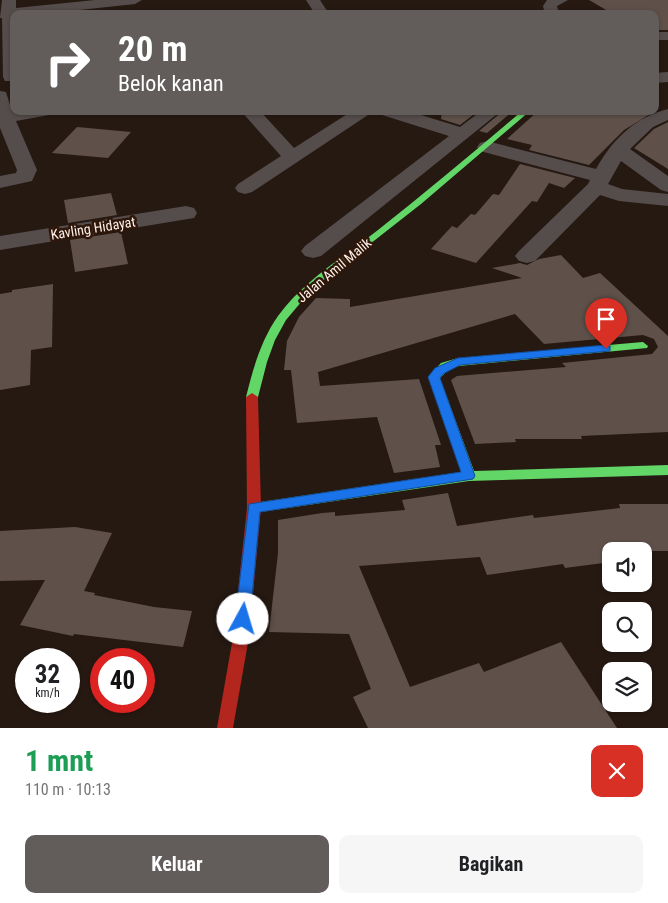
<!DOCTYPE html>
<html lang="id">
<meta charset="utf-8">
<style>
body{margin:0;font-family:"Roboto Condensed",sans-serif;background:#f6f6f6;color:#202124;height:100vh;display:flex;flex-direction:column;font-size:19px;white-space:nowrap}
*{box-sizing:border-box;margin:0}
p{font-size:16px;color:#757577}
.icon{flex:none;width:28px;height:28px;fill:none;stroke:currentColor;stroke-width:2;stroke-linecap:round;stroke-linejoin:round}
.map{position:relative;height:728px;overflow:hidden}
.panel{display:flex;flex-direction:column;background:#fff;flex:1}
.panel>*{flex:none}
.hud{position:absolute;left:10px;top:10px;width:649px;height:105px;border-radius:10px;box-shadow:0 1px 4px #0004;background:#625c5b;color:#fff;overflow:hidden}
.tools{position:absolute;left:602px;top:542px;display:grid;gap:10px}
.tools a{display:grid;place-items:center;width:50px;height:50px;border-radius:10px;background:#fff;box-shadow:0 1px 4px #0004;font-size:25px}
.speed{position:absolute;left:15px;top:648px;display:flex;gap:10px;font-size:25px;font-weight:700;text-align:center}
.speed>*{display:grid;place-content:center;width:65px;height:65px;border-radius:50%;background:#fff;box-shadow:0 1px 4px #0004;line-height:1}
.speed small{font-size:12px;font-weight:400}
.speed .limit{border:8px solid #d22;background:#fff;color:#111}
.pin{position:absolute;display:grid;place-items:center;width:42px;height:42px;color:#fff;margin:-51px -21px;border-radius:50% 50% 50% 0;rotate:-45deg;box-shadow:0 0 5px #0007}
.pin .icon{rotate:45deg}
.me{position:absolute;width:55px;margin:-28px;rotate:6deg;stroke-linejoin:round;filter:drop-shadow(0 0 4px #0008)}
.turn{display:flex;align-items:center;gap:18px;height:105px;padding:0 25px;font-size:22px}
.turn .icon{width:65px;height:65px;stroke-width:2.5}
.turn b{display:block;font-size:35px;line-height:42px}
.round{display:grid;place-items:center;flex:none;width:52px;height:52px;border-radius:10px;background:#f6f6f6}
.headline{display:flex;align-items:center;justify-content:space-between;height:85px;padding:0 25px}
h1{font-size:30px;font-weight:700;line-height:38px;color:#1e9e55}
.action{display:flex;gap:10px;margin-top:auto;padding:10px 25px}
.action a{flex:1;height:58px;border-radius:10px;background:#625c5b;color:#fff;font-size:20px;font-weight:700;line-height:58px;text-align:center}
.action a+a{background:#f6f6f6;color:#202124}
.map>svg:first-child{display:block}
.building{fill:#5f514a}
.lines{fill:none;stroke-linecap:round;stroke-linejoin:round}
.street{fill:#554d4c;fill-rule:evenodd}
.fast{fill:#63d668;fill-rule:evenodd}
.jam{fill:#b3261e;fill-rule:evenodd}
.route{fill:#1a73e8;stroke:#114b97}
.labels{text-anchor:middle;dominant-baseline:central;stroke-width:5;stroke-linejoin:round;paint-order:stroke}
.street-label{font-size:14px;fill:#fff1ea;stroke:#2e170a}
</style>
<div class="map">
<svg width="668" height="728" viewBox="0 0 668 728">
<rect width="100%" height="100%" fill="#261912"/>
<path class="building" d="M 589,0 L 668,0 L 668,30 L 655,30 L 655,14 L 613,14 Z
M 442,111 L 478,111 L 460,125 L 441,119 Z
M 503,111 L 513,111 L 487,133 L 479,131 Z
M 538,111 L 655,111 L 624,130 L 589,165 L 529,150 L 532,145 L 507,139 Z
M 668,122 L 668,169 L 634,148 L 654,129 Z
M 77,127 L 131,132 L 108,158 L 52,153 Z
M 520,164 L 575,178 L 564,188 L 549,183 L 537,202 L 532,201 L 476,263 L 431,249 L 452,226 L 457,228 L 471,214 L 475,215 L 493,194 L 499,195 Z
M 111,193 L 117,215 L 68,223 L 64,200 Z
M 121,232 L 128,264 L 75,272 L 70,240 Z
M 561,255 L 583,278 L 600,273 L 668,336 L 668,432 L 581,436 L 582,439 L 515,439 L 516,442 L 475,444 L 451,380 L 457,376 L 566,367 L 562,363 L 652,354 L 658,347 L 654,339 L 643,335 L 544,344 L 515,314 L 318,372 L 320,386 L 419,379 L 441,445 L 435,445 L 440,467 L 394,473 L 377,417 L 297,423 L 291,370 L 284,370 L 287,341 L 299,317 L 316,298 L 350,299 L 350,307 L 522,278 L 492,268 L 520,263 L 527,265 L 539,259 Z
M 53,284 L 52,347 L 31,350 L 30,385 L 0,390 L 0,294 L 12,292 L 12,290 Z
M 448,493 L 457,526 L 533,515 L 534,518 L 620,508 L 619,504 L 668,504 L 668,551 L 611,551 L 611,562 L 565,568 L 563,564 L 487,575 L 480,557 L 359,566 L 410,687 L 479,663 L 484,672 L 561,642 L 617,728 L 368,728 L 353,697 L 371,689 L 349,634 L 269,632 L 278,553 L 278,520 L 322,513 L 335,512 L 335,516 L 405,510 L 402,500 Z
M 75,527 L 112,533 L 84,591 L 95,593 L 94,595 L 154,607 L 192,611 L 183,647 L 74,634 L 73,636 L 20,625 L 45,580 L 0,581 L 0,531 Z"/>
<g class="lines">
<path class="street" d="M 2,0 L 16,0 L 16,8 L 95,0 L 142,0 L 135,4 L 43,14 L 14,14 L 14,81 L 5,81 L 3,77 L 2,18 L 0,18 Z
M 306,0 L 320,0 L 329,14 L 315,14 Z
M 547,0 L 568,0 L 557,6 L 559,14 L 545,14 L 543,6 Z
M 655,32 L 668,32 L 668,40 L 655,40 Z
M 668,72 L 668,82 L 655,83 L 655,73 Z
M 0,91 L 6,92 L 12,111 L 52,111 L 49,115 L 16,121 L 37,170 L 32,181 L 0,188 L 0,176 L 16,173 L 17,170 L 0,128 Z
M 668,109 L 668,120 L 653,127 L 630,149 L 668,176 L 668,192 L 661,190 L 621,161 L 608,184 L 622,189 L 668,194 L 668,206 L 619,201 L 600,195 L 535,261 L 527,263 L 519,261 L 515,256 L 519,251 L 588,184 L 590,180 L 480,151 L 477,147 L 480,143 L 487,141 L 596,169 C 612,140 635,117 668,109 Z
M 241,111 L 260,111 L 294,148 L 352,111 L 374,111 L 252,192 L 245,194 L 238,192 L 235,188 L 238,184 L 281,156 Z
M 379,111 L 408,111 L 460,127 L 481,111 L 501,111 L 321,256 L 313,258 L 305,256 L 301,251 L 305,246 L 449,136 L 382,115 Z
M 186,206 L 194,208 L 197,213 L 194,218 L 0,250 L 0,236 Z"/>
<path class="fast" d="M 522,111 L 530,111 L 421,204 L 324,280 L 302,301 L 286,320 L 275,340 L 267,362 L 258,397 L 256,400 L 248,400 L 246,397 C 253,369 261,340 278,316 C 304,280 344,257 378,230 C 427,191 475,151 522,111 Z
M 643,342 L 648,346 L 647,348 L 459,366 L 449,369 L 440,378 L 474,471 L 668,465 L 668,475 L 469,481 L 254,513 L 249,512 L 247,508 L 249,504 L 254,503 L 461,472 L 428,377 L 441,363 L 458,358 Z"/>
<path class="jam" d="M 252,393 L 258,397 L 261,508 L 249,637 L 233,728 L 217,728 L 233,637 L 247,508 L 246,397 Z"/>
</g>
<path class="route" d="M 606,345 L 610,346 L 610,351 L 460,365 L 443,374 L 440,378 L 475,476 L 473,479 L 260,512 L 250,619 L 248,624 L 243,626 L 237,624 L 235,619 L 249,504 L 461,472 L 428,377 L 435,368 L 458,358 Z"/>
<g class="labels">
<g class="street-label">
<text transform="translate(93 228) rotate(-9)">Kavling Hidayat</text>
<text transform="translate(334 270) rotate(-40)">Jalan Amil Malik</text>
</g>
</g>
</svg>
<div class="tools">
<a><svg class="icon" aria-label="sound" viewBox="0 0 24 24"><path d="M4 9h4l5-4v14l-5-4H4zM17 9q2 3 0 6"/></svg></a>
<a><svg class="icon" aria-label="search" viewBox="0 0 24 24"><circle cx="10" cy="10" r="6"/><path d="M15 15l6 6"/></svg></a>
<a><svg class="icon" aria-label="layers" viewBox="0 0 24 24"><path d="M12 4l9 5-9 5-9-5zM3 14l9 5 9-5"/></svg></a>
</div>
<div class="speed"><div>32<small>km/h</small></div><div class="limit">40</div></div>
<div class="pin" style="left:606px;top:349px;background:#d93025"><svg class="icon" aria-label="arrive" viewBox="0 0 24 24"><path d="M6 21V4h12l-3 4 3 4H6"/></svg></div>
<svg class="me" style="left:243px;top:619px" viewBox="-20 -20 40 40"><circle r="19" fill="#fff"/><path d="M0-13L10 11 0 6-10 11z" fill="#1a73e8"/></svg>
<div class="hud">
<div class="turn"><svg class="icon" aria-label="right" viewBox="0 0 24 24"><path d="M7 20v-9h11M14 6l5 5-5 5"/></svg><div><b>20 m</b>Belok kanan</div></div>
</div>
</div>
<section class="panel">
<div class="headline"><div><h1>1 mnt</h1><p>110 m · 10:13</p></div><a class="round" style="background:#d93025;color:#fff"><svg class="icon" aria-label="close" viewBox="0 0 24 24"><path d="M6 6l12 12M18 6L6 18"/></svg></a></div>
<div class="action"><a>Keluar</a><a>Bagikan</a></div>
</section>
